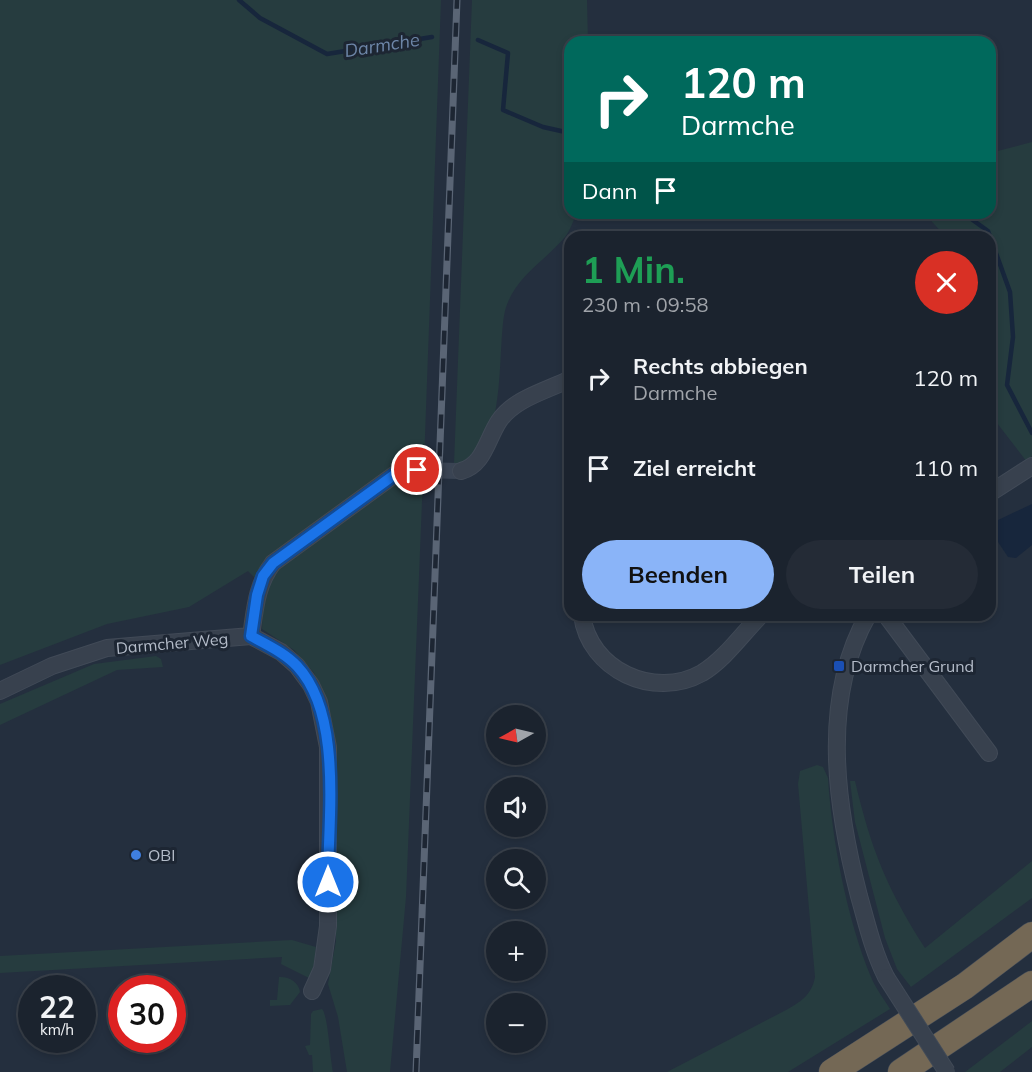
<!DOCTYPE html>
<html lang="de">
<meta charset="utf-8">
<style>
body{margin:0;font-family:Mulish,sans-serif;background:#242b36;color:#f1f3f6;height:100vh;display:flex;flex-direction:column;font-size:22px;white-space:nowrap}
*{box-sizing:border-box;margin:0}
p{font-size:20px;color:#a0a4aa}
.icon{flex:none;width:33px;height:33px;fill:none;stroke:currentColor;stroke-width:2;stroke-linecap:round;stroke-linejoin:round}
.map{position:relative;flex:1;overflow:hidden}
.drawer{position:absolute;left:564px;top:231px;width:432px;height:390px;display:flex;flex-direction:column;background:#1b232e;border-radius:18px;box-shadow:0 3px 9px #0003,0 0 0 2px #39404a}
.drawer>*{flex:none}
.banner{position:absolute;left:564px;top:36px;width:432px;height:183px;border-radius:18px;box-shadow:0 3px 9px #0003,0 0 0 2px #39404a;background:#00695c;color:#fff;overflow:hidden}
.needle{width:39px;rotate:262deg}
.controls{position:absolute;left:486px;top:705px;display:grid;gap:12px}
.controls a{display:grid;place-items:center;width:60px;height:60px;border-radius:50%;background:#1b232e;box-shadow:0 3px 9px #0003,0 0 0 2px #39404a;font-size:30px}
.speed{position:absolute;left:18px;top:975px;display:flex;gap:12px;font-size:30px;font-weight:700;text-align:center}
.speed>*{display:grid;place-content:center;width:78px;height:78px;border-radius:50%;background:#1b232e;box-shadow:0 3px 9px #0003,0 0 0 2px #39404a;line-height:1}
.speed small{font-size:15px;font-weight:400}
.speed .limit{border:9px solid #d22;background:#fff;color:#111}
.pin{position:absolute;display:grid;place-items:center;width:51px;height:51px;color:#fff;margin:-26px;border:3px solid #fff;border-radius:50%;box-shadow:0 2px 6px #0007}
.me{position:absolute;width:66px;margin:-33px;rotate:0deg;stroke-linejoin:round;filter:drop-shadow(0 0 4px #0008)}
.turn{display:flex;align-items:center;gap:21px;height:126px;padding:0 18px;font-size:27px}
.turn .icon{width:78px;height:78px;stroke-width:2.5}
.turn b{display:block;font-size:42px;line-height:51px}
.then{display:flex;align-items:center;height:57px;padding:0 18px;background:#0003;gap:12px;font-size:22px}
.round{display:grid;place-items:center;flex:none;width:63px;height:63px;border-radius:32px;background:#242b36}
.overview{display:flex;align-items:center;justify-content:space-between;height:102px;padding:0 18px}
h1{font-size:36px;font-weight:700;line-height:45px;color:#1e9e55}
.action{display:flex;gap:12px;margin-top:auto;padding:12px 18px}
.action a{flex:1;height:69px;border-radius:36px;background:#8ab4f8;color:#111;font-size:24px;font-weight:700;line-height:69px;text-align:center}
.action a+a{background:#242b36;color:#f1f3f6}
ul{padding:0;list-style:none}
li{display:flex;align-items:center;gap:18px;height:90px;padding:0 18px}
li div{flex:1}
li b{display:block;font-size:22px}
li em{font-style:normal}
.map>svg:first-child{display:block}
.green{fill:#263c3f}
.water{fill:#17263c}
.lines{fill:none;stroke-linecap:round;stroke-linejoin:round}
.stream{stroke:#17263c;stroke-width:4.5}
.minor-tunnel{stroke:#3a4453;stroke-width:16;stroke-dasharray:16 8;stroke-linecap:butt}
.minor-casing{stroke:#414a57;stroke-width:18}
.highway-casing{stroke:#434c59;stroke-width:27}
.minor{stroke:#38414e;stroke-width:16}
.highway{stroke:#746855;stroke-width:26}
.rail-casing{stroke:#5a6575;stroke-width:7}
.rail{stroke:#1d2633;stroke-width:4.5;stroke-dasharray:14;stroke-linecap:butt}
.minor-bridge-casing{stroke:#414a57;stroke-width:18;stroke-linecap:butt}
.minor-bridge{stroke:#38414e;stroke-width:16}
.route-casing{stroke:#114b97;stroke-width:15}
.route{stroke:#1a73e8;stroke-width:10}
.transit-dot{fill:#1a4fb4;stroke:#1d2633;stroke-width:2}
.shop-dot{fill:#3f7fe0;stroke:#1d2633;stroke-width:2}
.labels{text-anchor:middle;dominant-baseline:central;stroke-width:6;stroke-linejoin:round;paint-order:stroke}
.street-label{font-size:16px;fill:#b4bcc9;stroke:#1d2633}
.poi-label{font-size:16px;fill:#b4bcc9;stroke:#1d2633;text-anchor:start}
.water-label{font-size:18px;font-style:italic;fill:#6d86a8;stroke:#1d2633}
</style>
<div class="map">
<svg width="1032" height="1072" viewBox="0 0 1032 1072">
<rect width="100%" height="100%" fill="#242f3e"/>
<path class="green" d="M 0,0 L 441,0 L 424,463 L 401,465 L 387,472 L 256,579 L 248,571 L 189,607 L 107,624 L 0,665 Z
M 472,0 L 587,0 L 588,42 L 570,42 L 570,213 L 577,213 C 573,221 570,231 565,237 C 544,262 514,277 505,311 C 496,348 510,461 454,464 Z
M 1032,142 L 1032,456 L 1027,462 L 990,414 L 990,237 L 946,237 L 924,213 L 990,213 L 990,153 Z
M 423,477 L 406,897 L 390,1072 L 347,1072 L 338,1017 L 328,984 L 336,941 L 336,762 L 333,728 L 326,698 L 314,673 L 294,650 L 262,629 L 263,594 L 278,566 L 396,481 Z
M 156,656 L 161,659 L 163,667 L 117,670 L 0,725 L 0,704 L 94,664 Z
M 817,765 L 823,767 L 828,778 C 832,841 847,919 871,977 C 876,989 884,999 890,1009 L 788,1072 L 667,1072 L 788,1009 C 802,1001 812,994 815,977 L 798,784 L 800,771 Z
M 850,781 L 855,781 C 871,849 887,889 925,948 L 1032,861 L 1032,898 L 911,987 L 897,969 L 885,938 L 855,822 Z
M 292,940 L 316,947 L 313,975 L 309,978 L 281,964 L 282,957 L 0,973 L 0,956 Z
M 279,977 C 288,976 299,982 300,992 L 290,1005 L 270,1006 L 270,1000 L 277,1000 Z
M 322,1009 C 328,1015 330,1058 333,1072 L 313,1072 L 312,1055 L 309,1055 L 305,1046 L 310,1045 L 311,1014 L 313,1011 Z
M 1032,1021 L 1032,1047 L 1000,1072 L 965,1072 Z"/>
<path class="water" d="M 1032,504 L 1032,545 L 1016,558 L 1008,557 L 998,542 L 994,526 L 996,521 Z"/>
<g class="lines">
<path class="stream" d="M 239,0 L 260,18 L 327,54 L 432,37
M 478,40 L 508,53 L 503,110 L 543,127 L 570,133
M 963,213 L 988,231 L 1010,292 L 1013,337 L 1007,385 L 1032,433"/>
<path class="minor-tunnel" d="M 417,470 L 461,471"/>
<g class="minor-casing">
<path id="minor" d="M 461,471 C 484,465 487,439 499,421 C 515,398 546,391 570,379
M 990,493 L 1032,466
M 582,615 C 589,670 654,700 702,673 C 725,659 742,634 761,615
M 868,615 C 820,699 836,807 859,896 C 867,924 873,951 886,977
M 886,615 L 989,753
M 251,636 C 255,610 256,585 273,563 L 394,475 L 417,470
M 0,691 L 52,666 L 107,648 L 251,636 L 281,652 L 297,666 L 311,685 L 319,702 L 328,747 L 328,926 L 322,969 L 312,991"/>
</g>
<g class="highway-casing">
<path id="highway" d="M 832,1072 L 965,986 L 1032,935
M 901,1072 L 1032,984"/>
</g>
<use href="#minor" class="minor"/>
<use href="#highway" class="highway"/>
<g class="rail-casing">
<path id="rail" d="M 416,1072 L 457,0"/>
</g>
<use href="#rail" class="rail"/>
<g class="minor-bridge-casing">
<path id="minor-bridge" d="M 886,977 L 947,1072"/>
</g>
<use href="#minor-bridge" class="minor-bridge"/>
</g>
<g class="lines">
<g class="route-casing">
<path id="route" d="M 328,882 C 328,819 343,715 297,666 C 285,653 267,645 251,636 L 257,595 L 263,576 L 273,563 L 394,475 L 417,470"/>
</g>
<use href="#route" class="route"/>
</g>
<rect class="transit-dot" x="833" y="660" width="12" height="12" rx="3"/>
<circle class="shop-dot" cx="136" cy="855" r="6"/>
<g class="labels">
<g class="street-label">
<text transform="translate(172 643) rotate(-5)">Darmcher Weg</text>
</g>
<g class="poi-label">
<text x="851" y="666">Darmcher Grund</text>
<text x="148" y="855">OBI</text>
</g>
<g class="water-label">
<text transform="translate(382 45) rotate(-9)">Darmche</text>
</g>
</g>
</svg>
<div class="controls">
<a><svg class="needle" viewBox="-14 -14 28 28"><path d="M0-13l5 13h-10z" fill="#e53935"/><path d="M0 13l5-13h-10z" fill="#a0a4aa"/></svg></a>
<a><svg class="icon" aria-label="sound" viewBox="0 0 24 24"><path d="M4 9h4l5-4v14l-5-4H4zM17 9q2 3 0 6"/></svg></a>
<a><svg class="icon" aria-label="search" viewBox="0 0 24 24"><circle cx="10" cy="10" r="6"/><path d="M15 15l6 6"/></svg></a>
<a>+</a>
<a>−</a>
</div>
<div class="speed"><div>22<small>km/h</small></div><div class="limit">30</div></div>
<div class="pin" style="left:417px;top:470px;background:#d93025"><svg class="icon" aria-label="arrive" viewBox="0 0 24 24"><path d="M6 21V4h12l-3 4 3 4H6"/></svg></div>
<svg class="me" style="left:328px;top:882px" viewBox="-20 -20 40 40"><circle r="17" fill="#1a73e8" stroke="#fff" stroke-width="3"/><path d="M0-11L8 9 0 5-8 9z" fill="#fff"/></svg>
<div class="banner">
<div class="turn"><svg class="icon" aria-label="right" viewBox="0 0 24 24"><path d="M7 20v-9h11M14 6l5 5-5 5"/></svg><div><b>120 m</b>Darmche</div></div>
<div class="then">Dann<svg class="icon" aria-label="arrive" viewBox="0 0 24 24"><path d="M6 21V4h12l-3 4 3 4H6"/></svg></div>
</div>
<section class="drawer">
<div class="overview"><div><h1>1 Min.</h1><p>230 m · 09:58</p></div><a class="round" style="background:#d93025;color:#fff"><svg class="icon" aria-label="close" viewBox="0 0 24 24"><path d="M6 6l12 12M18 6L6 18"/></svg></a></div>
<ul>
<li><svg class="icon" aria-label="right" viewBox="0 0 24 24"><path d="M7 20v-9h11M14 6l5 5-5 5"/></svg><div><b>Rechts abbiegen</b><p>Darmche</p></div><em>120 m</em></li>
<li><svg class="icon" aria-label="arrive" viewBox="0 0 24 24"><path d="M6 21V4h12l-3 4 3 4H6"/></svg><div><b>Ziel erreicht</b></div><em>110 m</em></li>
</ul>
<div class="action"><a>Beenden</a><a>Teilen</a></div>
</section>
</div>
